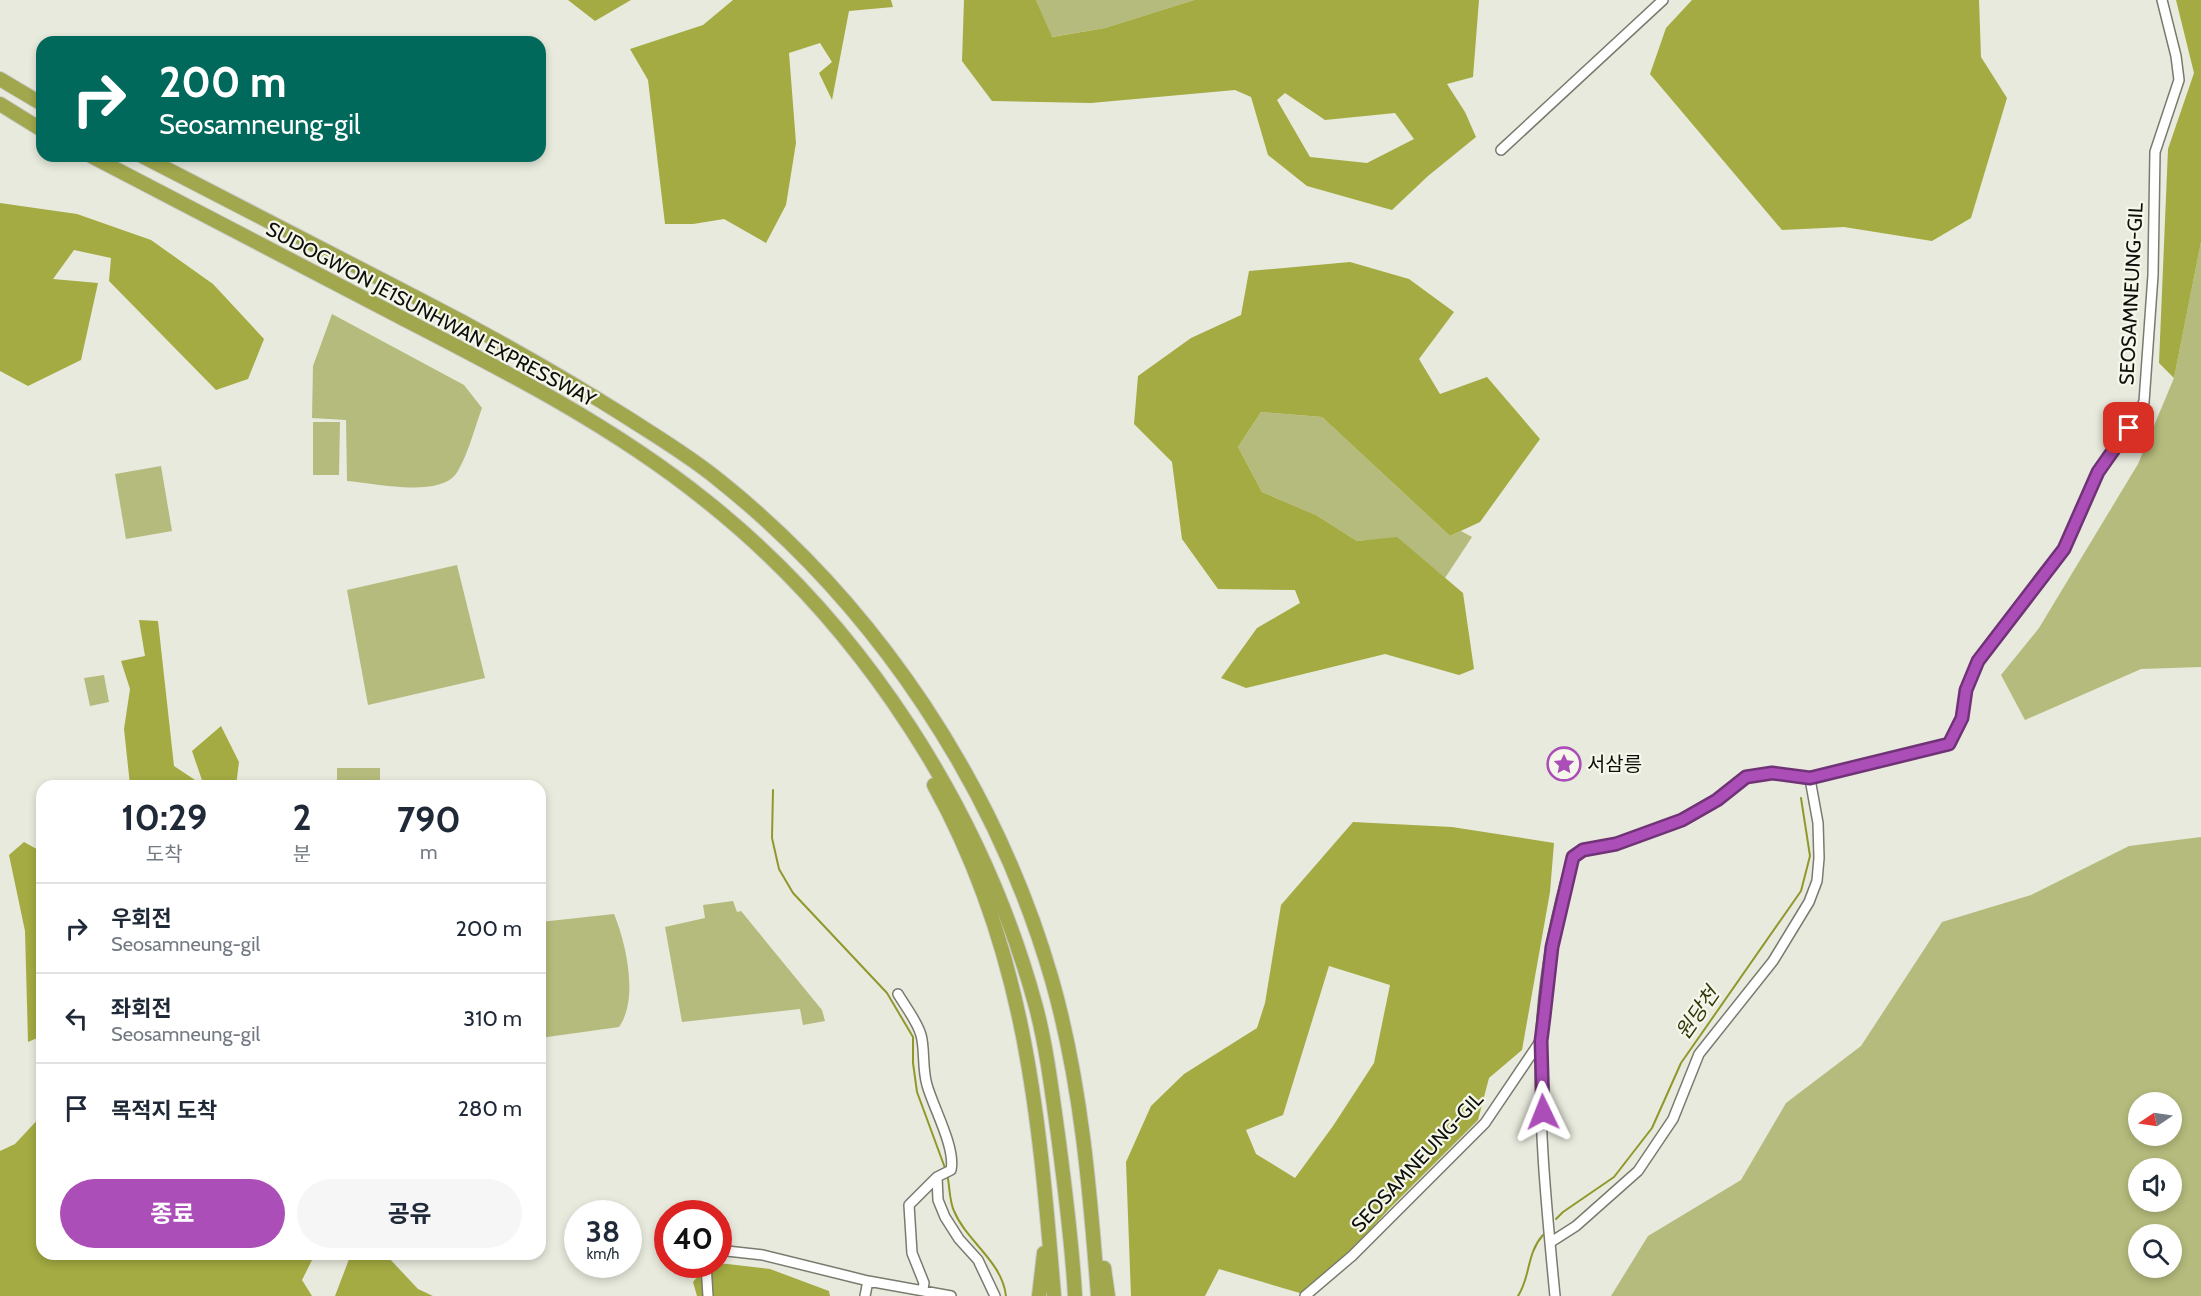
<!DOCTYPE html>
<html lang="ko">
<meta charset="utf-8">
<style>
body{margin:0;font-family:Cabin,"Noto Sans KR",sans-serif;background:#f6f6f7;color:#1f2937;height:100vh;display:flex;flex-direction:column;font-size:22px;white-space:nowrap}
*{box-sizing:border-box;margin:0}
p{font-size:20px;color:#747a83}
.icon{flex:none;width:33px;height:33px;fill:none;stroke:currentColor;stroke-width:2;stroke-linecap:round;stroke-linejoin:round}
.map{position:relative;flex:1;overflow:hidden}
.drawer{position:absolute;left:36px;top:780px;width:510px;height:480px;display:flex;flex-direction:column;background:#fff;border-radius:18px;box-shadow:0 3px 9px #0003}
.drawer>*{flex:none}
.top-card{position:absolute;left:36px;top:36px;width:510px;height:126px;border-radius:18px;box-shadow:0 3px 9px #0003;background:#00695c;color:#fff;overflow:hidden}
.needle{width:39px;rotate:257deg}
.buttons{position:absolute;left:2128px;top:1092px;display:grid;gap:12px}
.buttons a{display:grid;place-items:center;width:54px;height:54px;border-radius:50%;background:#fff;box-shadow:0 3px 9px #0003;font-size:30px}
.speed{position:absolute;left:564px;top:1200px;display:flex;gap:12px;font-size:30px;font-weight:700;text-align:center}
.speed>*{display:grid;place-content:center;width:78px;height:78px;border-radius:50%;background:#fff;box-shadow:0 3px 9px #0003;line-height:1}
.speed small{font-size:15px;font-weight:400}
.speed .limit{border:9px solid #d22;background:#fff;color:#111}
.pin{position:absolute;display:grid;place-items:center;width:51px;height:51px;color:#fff;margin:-26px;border-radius:12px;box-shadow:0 3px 9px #0006}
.me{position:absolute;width:66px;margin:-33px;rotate:358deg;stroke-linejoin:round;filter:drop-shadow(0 0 4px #0008)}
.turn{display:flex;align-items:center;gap:21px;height:126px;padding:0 24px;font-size:27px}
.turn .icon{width:78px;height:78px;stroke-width:2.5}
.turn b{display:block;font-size:42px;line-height:51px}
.eta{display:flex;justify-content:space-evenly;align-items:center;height:102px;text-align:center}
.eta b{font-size:36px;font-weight:700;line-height:42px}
.primary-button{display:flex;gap:12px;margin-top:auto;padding:12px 24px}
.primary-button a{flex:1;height:69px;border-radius:36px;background:#ac4eb7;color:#fff;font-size:24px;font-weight:700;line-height:69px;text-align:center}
.primary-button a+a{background:#f6f6f7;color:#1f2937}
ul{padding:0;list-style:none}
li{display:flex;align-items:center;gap:18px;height:90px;padding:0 24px;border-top:2px solid #e0e1e3}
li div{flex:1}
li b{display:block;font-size:22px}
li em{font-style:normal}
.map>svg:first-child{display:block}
.green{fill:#b5bb7c;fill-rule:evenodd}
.forest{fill:#a3ab42;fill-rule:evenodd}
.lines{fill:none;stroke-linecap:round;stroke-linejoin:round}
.stream{stroke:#90982c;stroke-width:2}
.minor-casing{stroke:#797b6f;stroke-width:12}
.highway-casing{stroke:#cacac9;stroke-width:16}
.minor{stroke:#fff;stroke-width:9}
.highway{stroke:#a0a74c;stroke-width:14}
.route-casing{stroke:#703377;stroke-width:15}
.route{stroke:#ac4eb7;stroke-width:10}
.labels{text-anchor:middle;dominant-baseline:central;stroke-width:4.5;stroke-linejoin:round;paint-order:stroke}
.street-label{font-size:20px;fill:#0e0e0a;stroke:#f5f7ea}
.poi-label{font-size:20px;fill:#0e0e0a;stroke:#f5f7ea;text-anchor:start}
.water-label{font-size:21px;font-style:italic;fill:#34370b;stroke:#f5f7ea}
</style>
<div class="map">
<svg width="2201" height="1296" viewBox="0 0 2201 1296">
<rect width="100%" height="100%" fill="#e8eadd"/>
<path class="green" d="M 1036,0 L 1194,0 L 1105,28 L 1051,37 Z
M 2201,242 L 2201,667 L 2141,669 L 2025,720 L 2001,675 L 2039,628 L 2138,464 L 2174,378 Z
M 332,314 L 464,385 L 482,408 C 475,427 467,458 456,474 C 438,498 374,483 347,481 L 346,420 L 312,418 L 313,366 Z
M 1261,412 L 1322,417 L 1450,536 L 1461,531 L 1472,537 L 1445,578 L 1397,538 L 1357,541 L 1316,515 L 1262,492 L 1238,447 Z
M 313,422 L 340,422 L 339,475 L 313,475 Z
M 161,466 L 172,531 L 126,539 L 115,474 Z
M 457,565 L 485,678 L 368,705 L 347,590 Z
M 104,675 L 109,702 L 90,706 L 84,678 Z
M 337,768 L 380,768 L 380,786 L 337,786 Z
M 2201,837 L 2201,1296 L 1611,1296 L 1648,1236 L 1741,1180 L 1786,1103 L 1861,1046 L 1942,922 L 2031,895 L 2129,846 ZM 2139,1102 L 2172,1102 L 2172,1136 L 2139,1136 ZM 2139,1168 L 2172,1168 L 2172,1202 L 2139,1202 ZM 2139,1234 L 2172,1234 L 2172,1268 L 2139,1268 Z
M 733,901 L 737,912 L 741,911 L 822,1010 L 825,1021 L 803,1025 L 800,1009 L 682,1022 L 665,927 L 705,918 L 703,905 Z
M 614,914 C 626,943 639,999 619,1027 L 540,1038 L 540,922 Z"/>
<path class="forest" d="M 568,0 L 631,0 L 595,21 Z
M 733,0 L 891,0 L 893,7 L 849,11 L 832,100 L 819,73 L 832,62 L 820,43 L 789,53 L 796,143 L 786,205 L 766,243 L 724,219 L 693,224 L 665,224 L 648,80 L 630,49 L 703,25 Z
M 964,0 L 1036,0 L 1052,37 L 1105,28 L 1194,0 L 1479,0 L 1473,77 L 1447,84 L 1465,112 L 1476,137 L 1428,176 L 1392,210 L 1307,186 L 1268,155 L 1251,97 L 1235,90 L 1091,103 L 992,101 L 962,61 ZM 1285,93 L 1325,120 L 1395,113 L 1414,139 L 1367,163 L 1310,157 L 1277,100 Z
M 1692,0 L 1979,0 L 1981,57 L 2007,98 L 1971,218 L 1932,241 L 1844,227 L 1782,230 L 1650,74 L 1666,28 Z
M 2176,0 L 2201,0 L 2201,242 L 2174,378 L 2159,363 L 2168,149 L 2194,73 Z
M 0,203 L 77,214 L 151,240 L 213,284 L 264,339 L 248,379 L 216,390 L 109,281 L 111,258 L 74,250 L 53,279 L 98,283 L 81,360 L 28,386 L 0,371 Z
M 1350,262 L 1409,279 L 1454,312 L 1419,359 L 1440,394 L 1487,377 L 1540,439 L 1480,522 L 1450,536 L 1322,417 L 1261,412 L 1238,447 L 1262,492 L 1316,515 L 1357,541 L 1397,537 L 1463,593 L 1474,669 L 1459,675 L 1385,654 L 1246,688 L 1221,678 L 1257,628 L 1300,603 L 1295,590 L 1218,589 L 1182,539 L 1172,462 L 1134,424 L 1138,376 L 1191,338 L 1241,315 L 1249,271 Z
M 139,620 L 158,621 L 174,766 L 204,786 L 192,751 L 221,726 L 239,762 L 236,786 L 112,786 L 130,785 L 124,729 L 130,689 L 121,661 L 145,656 Z
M 1353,822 L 1452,827 L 1554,843 L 1550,892 L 1522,1050 L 1489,1078 L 1478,1120 L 1389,1209 L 1310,1296 L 1219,1269 L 1205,1296 L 1131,1296 L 1126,1162 L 1151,1106 L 1184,1074 L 1257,1028 L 1265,1003 L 1281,905 ZM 1329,966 L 1390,985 L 1374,1063 L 1333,1126 L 1295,1178 L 1256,1154 L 1246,1130 L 1283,1115 Z
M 24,842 L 42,852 L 42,1036 L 28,1042 L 25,931 L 9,855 Z
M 42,1115 L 42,1254 L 315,1254 L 302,1280 L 312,1296 L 0,1296 L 0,1151 L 15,1144 Z
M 351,1254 L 388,1257 L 418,1289 L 433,1296 L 335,1296 Z
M 719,1263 L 770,1269 L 829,1291 L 830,1296 L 697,1296 L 693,1282 L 707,1265 Z"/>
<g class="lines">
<path class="stream" d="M 773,790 L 772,838 L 779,869 L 793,893 L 887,993 L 913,1037 L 913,1063 L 917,1092 L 945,1168
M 947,1174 C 950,1186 949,1200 954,1211 C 967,1242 1002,1261 1006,1296
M 1556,1219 L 1563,1212 L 1614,1177 L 1652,1128 L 1681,1063 L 1801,891 L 1810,856 L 1801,798
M 1518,1296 C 1531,1276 1526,1254 1543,1235"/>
<g class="minor-casing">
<path id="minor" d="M 1501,150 L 1663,0
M 898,994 C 905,1006 917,1021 921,1035 C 925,1049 922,1068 927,1085 C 933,1107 956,1148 951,1170 L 937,1177 L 909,1205 L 912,1253 L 924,1283 L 923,1289
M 937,1177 L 938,1200 L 945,1217 L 959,1239 L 978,1260 L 995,1296
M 1551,1242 L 1576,1226 L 1638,1171 L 1673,1119 L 1699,1054 L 1773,961 L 1809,902 L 1817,881 L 1819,858 L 1818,823 L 1810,779
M 718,1250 L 763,1255 L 868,1281 L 951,1296
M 706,1264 L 708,1296
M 865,1296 L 868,1281
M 1305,1296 L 1352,1256 L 1485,1123 L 1541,1040
M 1555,1296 C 1547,1212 1538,1125 1541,1041 C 1543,980 1555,916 1573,857 L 1583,850 L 1616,844 L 1682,820 L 1717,800 L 1746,777 L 1772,773 L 1810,779 L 1949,744 L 1962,718 L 1966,690 L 1978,661 L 2064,549 L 2099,472 L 2144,402 L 2153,275 L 2155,152 L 2179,80 L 2176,56 L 2162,0"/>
</g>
<g class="highway-casing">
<path id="highway" d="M 0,79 L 42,104
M 0,104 L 42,130
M 91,156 C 194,209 297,263 400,317 C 505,371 613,426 705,500 C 864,626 983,812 1036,1007 C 1047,1049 1052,1093 1058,1135 C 1065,1188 1072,1242 1075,1296
M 142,156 C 235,204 327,252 419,299 C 491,336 560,375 628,418 C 659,438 691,457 720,481 C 877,607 996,786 1052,980 C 1081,1082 1090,1190 1098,1296
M 934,785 C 1025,950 1039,1113 1054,1296
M 1104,1268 L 1108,1296
M 1039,1296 L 1044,1253"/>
</g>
<use href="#minor" class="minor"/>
<use href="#highway" class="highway"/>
</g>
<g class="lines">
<g class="route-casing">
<path id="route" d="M 1543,1112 L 1541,1041 L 1544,1017 L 1552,947 L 1573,857 L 1583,850 L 1616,844 L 1682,820 L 1717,800 L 1746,777 L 1772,773 L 1810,778 L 1949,744 L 1962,718 L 1966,690 L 1978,661 L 2064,549 L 2098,472 L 2129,428"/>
</g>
<use href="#route" class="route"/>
</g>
<defs>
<g id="sight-ring" transform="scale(1.725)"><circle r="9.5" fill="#f5f7ea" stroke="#ac4eb7" stroke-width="1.5"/><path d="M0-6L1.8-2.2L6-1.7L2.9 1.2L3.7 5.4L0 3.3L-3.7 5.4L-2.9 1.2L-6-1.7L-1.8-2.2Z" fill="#ac4eb7"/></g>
</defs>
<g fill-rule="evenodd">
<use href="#sight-ring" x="1564" y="764"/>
</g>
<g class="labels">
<g class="street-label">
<text transform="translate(2131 294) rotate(-87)">SEOSAMNEUNG-GIL</text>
<text transform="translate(431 314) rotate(28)">SUDOGWON JE1SUNHWAN EXPRESSWAY</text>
<text transform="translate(1417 1162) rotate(-47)">SEOSAMNEUNG-GIL</text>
</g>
<g class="poi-label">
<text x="1587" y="764">서삼릉</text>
</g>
<g class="water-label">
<text transform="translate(1697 1013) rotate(-55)">원당천</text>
</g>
</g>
</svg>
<div class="buttons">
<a><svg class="needle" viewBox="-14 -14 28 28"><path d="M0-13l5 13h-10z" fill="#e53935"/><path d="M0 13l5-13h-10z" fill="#747a83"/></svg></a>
<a><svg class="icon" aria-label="sound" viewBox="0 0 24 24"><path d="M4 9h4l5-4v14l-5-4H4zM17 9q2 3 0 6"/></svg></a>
<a><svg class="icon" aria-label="search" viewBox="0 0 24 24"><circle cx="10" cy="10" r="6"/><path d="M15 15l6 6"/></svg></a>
</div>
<div class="speed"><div>38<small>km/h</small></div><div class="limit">40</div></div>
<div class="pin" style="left:2129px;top:428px;background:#d93025"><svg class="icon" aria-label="arrive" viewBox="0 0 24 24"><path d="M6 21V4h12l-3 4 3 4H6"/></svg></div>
<svg class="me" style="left:1543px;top:1112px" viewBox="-20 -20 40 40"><path d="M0-17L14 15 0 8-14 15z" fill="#ac4eb7" stroke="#fff" stroke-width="4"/></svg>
<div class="top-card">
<div class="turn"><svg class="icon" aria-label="right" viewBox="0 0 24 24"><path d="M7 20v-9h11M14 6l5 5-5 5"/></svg><div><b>200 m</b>Seosamneung-gil</div></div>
</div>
<section class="drawer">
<div class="eta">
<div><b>10:29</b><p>도착</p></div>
<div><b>2</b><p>분</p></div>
<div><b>790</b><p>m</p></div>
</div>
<ul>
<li><svg class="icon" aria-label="right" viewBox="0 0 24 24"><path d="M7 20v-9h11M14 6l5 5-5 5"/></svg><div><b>우회전</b><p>Seosamneung-gil</p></div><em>200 m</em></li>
<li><svg class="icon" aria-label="left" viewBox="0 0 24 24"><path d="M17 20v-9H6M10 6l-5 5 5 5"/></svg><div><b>좌회전</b><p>Seosamneung-gil</p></div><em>310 m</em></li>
<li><svg class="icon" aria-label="arrive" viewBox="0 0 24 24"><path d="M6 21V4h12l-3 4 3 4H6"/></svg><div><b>목적지 도착</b></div><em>280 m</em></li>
</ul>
<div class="primary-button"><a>종료</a><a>공유</a></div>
</section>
</div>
